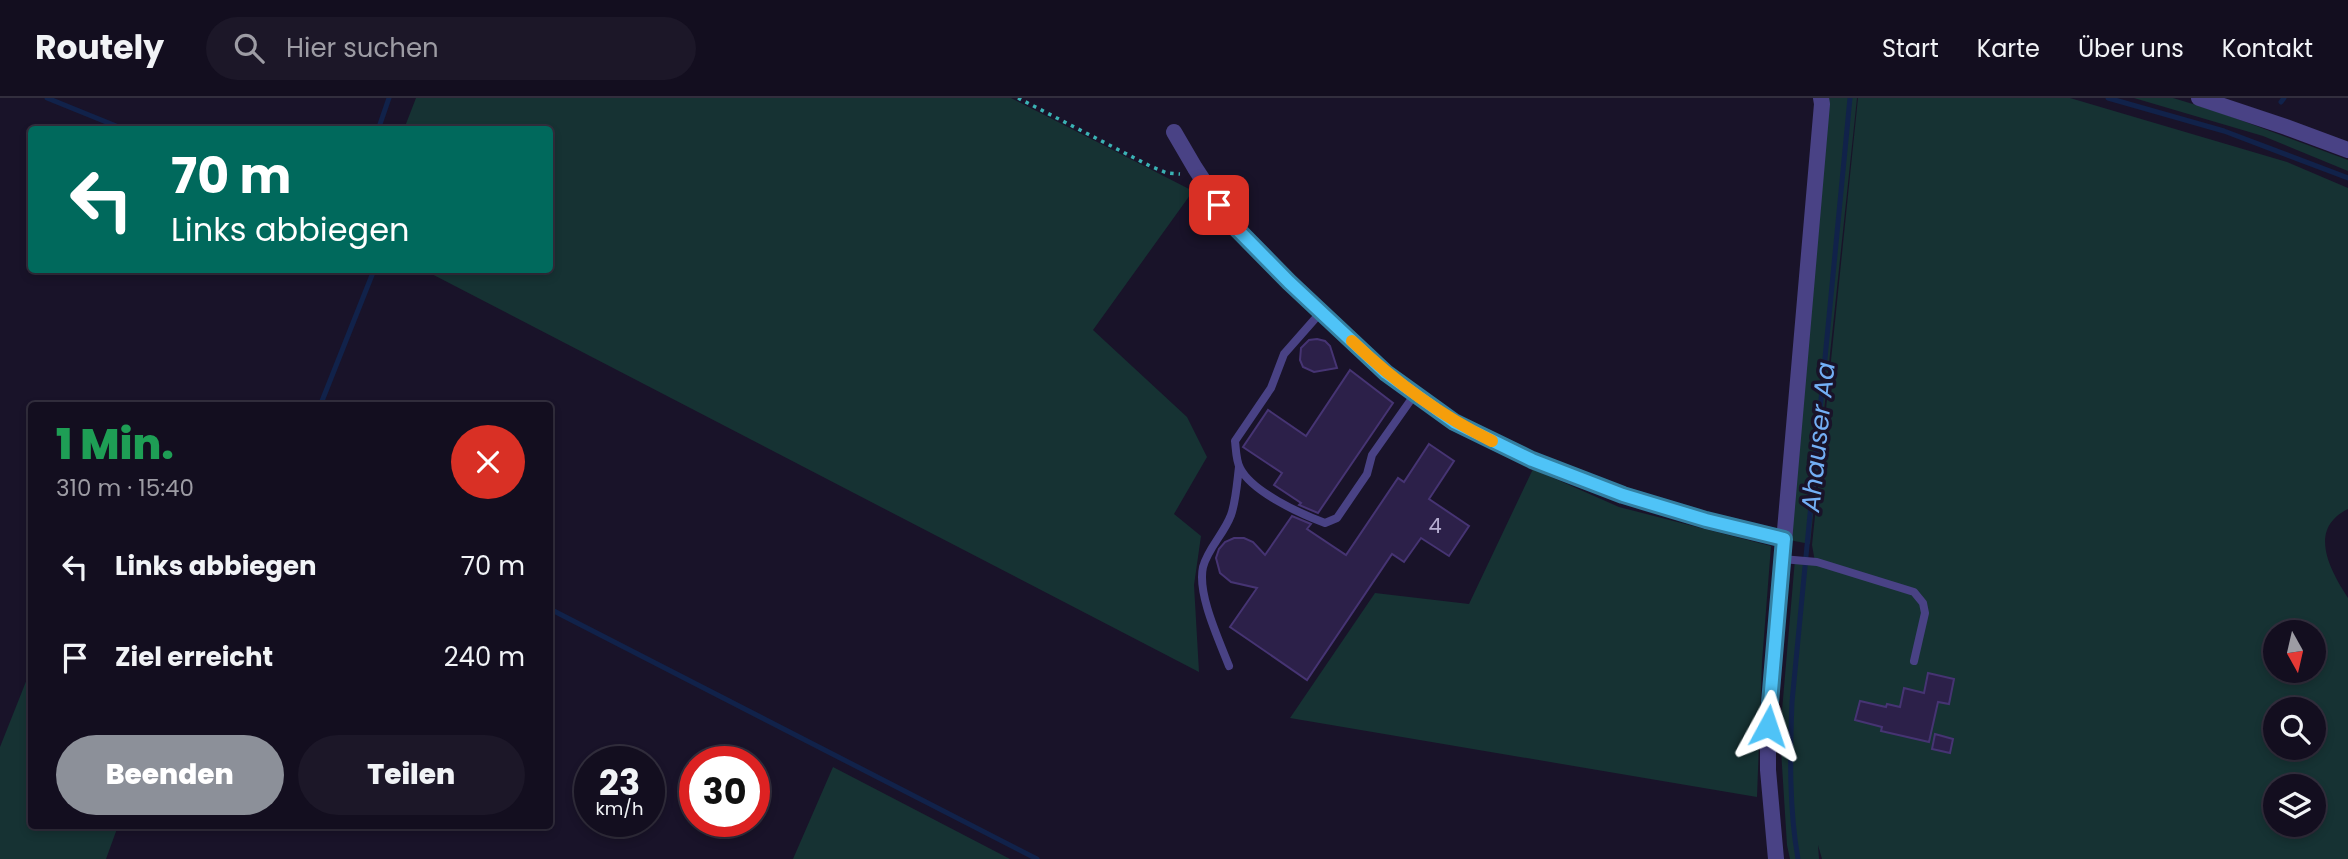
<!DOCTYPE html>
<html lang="de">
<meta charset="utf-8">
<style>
body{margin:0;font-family:Poppins,sans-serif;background:#1c1728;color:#f1f3f6;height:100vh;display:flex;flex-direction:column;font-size:26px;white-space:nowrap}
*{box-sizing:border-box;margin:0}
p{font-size:23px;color:#9d9ca4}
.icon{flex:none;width:38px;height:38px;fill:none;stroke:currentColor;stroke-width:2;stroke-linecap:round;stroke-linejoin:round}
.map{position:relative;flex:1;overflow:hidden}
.details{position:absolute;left:28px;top:304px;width:525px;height:427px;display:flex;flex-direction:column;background:#130e1f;border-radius:7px;box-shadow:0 4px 10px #0003,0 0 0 2px #322e3d}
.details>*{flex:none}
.banner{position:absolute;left:28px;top:28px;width:525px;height:147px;border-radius:7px;box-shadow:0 4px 10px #0003,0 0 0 2px #322e3d;background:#00695c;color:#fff;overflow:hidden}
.needle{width:46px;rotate:172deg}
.tools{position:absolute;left:2263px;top:522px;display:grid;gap:14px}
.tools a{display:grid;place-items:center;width:63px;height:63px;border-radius:50%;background:#130e1f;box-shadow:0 4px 10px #0003,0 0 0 2px #322e3d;font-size:35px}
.speed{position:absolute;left:574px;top:648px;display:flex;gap:14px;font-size:35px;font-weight:700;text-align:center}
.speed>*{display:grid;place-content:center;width:91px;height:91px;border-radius:50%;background:#130e1f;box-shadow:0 4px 10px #0003,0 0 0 2px #322e3d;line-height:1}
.speed small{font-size:18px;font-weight:400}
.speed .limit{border:10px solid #d22;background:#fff;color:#111}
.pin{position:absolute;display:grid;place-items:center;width:60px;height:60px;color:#fff;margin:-30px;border-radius:14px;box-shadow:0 4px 10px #0006}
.me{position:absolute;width:77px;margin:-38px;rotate:5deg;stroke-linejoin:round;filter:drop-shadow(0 0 5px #0008)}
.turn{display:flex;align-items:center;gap:24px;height:147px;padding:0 28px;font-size:32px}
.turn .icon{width:91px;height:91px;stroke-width:2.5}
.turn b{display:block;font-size:49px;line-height:60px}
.round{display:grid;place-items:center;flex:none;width:74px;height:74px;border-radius:37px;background:#1c1728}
.head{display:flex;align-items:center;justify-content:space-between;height:119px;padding:0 28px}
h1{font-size:42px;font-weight:800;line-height:52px;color:#1e9e55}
.cta{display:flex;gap:14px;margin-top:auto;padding:14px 28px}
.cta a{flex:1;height:80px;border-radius:42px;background:#8c9099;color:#fff;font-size:28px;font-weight:800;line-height:80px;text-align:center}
.cta a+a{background:#1c1728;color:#f1f3f6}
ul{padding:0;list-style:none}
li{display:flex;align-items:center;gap:21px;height:91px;padding:0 28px}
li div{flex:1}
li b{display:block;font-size:26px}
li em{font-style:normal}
header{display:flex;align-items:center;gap:42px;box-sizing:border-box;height:98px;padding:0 35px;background:#130e1f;border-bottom:2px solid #322e3d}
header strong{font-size:33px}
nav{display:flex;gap:38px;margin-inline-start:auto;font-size:24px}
.search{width:490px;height:63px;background:#1c1728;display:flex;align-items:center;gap:18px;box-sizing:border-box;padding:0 24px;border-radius:38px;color:#9d9ca4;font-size:26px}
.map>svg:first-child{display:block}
.green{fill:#163233;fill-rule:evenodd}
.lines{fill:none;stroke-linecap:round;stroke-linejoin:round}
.stream{stroke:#11224a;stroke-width:5}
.building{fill:#2c2049;stroke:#463473;stroke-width:2}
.path{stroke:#3ab2b4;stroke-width:3.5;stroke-dasharray:3.5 5;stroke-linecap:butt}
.lane{stroke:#494285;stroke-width:8}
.street{stroke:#494285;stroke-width:16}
.route-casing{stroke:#337fa1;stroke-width:18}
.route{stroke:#4fc3f7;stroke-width:12}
.slow{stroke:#f59e0b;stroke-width:12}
.labels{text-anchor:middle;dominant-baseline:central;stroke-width:7;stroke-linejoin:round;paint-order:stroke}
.number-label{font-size:21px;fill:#b6aed0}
.water-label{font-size:26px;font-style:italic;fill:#73aff5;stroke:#191329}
</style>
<header>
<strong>Routely</strong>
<div class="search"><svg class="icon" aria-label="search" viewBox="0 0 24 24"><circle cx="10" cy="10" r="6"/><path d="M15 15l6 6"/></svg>Hier suchen</div>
<nav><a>Start</a><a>Karte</a><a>Über uns</a><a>Kontakt</a></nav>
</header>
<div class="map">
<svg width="2348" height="761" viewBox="0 0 2348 761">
<rect width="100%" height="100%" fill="#191329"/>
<path class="green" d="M 416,0 L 1011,0 L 1193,93 L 1093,232 L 1187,319 L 1207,359 L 1174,416 L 1201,438 L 1194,487 L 1199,574 L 424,172 L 550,172 L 550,32 L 404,31 Z
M 1826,0 L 1857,0 L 1810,446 L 1789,442 Z
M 1858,0 L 2070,0 L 2287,64 L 2348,90 L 2348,411 C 2307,431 2330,472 2348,500 L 2348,761 L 1822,761 L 1818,747 L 1819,761 L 1790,761 L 1787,747 L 1780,636 L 1795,461 L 1815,464 L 1812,447 ZM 2275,534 L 2314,534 L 2314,572 L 2275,572 ZM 2275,611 L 2314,611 L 2314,649 L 2275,649 ZM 2275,688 L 2314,688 L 2314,726 L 2275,726 Z
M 2134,0 L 2173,0 L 2216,13 L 2348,62 L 2348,73 L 2263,38 Z
M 1533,371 L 1619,409 L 1771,448 L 1762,564 L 1757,699 L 1290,620 L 1375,495 L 1469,506 Z
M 31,571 L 32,728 L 118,728 L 106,761 L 0,761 L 0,649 Z
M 833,669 L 1010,761 L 793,761 Z"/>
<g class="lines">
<path class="stream" d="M 47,0 L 126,32
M 2108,0 L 2224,33 L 2348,80
M 2281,4 L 2284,0
M 378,32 L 389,0
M 320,308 L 374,172
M 550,511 L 1037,761
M 1798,761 C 1789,710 1790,656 1792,604 L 1850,0"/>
</g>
<path class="building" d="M 1317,241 L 1325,243 L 1330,248 L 1337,270 L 1314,274 L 1303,269 L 1300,262 L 1301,250 L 1309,242 Z
M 1350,272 L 1393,305 L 1318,415 L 1299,407 L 1301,405 L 1274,387 L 1282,375 L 1243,349 L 1268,312 L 1306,338 Z
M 1429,346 L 1454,363 L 1429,401 L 1469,428 L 1449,458 L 1421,440 L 1404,464 L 1392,456 L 1307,582 L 1230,529 L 1257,490 L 1231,484 L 1220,475 L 1216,460 L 1219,451 L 1225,444 L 1234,440 L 1244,440 L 1253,444 L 1265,457 L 1292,418 L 1311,426 L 1307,431 L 1346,457 L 1398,380 L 1404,384 Z
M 1928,575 L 1954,581 L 1949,606 L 1938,604 L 1929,644 L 1881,633 L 1882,629 L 1855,622 L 1860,603 L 1886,609 L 1887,606 L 1900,609 L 1904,590 L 1924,595 Z
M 1935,636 L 1953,641 L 1950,655 L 1932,651 Z"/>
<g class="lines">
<path class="path" d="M 1018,0 L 1150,68 L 1167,75 L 1180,76"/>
<path class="lane" d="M 1321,214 L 1284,256 L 1271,290 L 1235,343 C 1236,351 1236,363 1240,370 C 1252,394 1301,416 1325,425 L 1337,420 L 1367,376 L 1372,357 L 1415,296
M 1782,461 L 1817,464 L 1914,494 L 1923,505 L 1925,515 L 1914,563
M 1229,568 C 1219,542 1197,496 1203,469 C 1208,450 1224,436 1231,417 C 1236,403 1237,385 1239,369"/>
<path class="street" d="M 2199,0 L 2286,29 L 2348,52
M 1174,34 L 1195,70 L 1231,125 L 1289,184 L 1386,275 L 1454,324 L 1532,362 L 1623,397 L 1706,422 L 1784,441
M 1776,761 L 1768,672 L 1768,628 L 1822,6 L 1821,0"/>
</g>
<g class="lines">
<g class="route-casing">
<path id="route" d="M 1219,107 L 1231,125 L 1289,184 L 1386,275 L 1454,324 L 1532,362 L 1623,397 L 1706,422 L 1784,441 L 1768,628"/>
</g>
<use href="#route" class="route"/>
<path class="slow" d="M 1352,243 C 1395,284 1439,317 1492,343"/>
</g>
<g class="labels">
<g class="number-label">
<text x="1435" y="427">4</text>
</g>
<g class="water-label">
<text transform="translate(1818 339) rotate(-84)">Ahauser Aa</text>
</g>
</g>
</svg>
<div class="tools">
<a><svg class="needle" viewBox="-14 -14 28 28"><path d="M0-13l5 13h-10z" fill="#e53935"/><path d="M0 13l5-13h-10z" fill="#9d9ca4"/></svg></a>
<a><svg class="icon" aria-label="search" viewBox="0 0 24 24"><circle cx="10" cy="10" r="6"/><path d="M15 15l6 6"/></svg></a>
<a><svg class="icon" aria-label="layers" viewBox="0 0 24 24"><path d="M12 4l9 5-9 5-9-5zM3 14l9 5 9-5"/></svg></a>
</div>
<div class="speed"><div>23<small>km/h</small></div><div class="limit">30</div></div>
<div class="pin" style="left:1219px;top:107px;background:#d93025"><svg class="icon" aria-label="arrive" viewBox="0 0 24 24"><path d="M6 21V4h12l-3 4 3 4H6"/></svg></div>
<svg class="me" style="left:1768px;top:628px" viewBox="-20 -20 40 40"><path d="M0-17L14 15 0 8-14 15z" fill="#4fc3f7" stroke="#fff" stroke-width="4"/></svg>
<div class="banner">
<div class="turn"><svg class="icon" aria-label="left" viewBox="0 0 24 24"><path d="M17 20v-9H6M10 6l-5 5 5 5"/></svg><div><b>70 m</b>Links abbiegen</div></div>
</div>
<section class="details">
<div class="head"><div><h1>1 Min.</h1><p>310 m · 15:40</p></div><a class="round" style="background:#d93025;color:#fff"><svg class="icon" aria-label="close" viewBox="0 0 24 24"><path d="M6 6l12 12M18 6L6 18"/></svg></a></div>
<ul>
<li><svg class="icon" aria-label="left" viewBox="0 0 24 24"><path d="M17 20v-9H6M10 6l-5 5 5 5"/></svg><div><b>Links abbiegen</b></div><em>70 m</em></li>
<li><svg class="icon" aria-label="arrive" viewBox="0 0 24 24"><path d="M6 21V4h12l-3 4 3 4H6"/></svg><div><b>Ziel erreicht</b></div><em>240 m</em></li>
</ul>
<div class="cta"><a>Beenden</a><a>Teilen</a></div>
</section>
</div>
